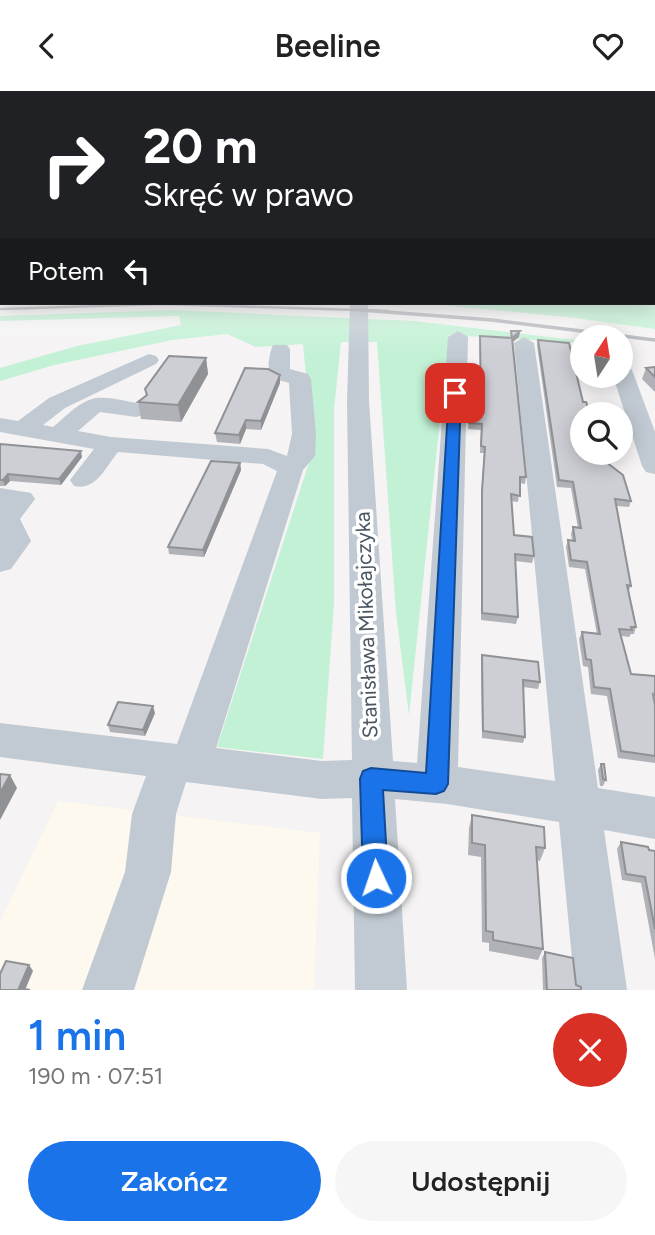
<!DOCTYPE html>
<html lang="pl">
<meta charset="utf-8">
<style>
body{margin:0;font-family:Figtree,sans-serif;background:#f6f6f6;color:#222;height:100vh;display:flex;flex-direction:column;font-size:26px;white-space:nowrap}
*{box-sizing:border-box;margin:0}
p{font-size:23px;color:#767676}
.icon{flex:none;width:38px;height:38px;fill:none;stroke:currentColor;stroke-width:2;stroke-linecap:round;stroke-linejoin:round}
.map{position:relative;height:899px;overflow:hidden}
.side{display:flex;flex-direction:column;background:#fff;flex:1}
.side>*{flex:none}
.hud{position:absolute;left:0px;top:0px;width:656px;height:214px;box-shadow:0 4px 18px #0003;background:#202124;color:#fff;overflow:hidden}
.needle{width:46px;rotate:12deg}
.tools{position:absolute;left:570px;top:234px;display:grid;gap:14px}
.tools a{display:grid;place-items:center;width:63px;height:63px;border-radius:50%;background:#fff;box-shadow:0 4px 18px #0003;font-size:35px}
.pin{position:absolute;display:grid;place-items:center;width:60px;height:60px;color:#fff;margin:-30px;border-radius:14px;box-shadow:0 4px 10px #0006}
.me{position:absolute;width:77px;margin:-38px;rotate:357deg;stroke-linejoin:round;filter:drop-shadow(0 0 5px #0008)}
.turn{display:flex;align-items:center;gap:24px;height:147px;padding:0 28px;font-size:32px}
.turn .icon{width:91px;height:91px;stroke-width:2.5}
.turn b{display:block;font-size:49px;line-height:60px}
.then{display:flex;align-items:center;height:66px;padding:0 28px;background:#0003;gap:14px;font-size:26px}
.round{display:grid;place-items:center;flex:none;width:74px;height:74px;border-radius:37px;background:#f6f6f6}
.head{display:flex;align-items:center;justify-content:space-between;height:119px;padding:0 28px}
h1{font-size:42px;font-weight:600;line-height:52px;color:#1a73e8}
.action{display:flex;gap:14px;margin-top:auto;padding:14px 28px}
.action a{flex:1;height:80px;border-radius:42px;background:#1a73e8;color:#fff;font-size:28px;font-weight:600;line-height:80px;text-align:center}
.action a+a{background:#f6f6f6;color:#222}
header{display:flex;justify-content:space-between;align-items:center;height:91px;padding:0 28px;background:#fff;font-size:32px;font-weight:600}
.map>svg:first-child{display:block}
.commercial{fill:#fdf9ef}
.green{fill:#c3f1d5}
.lines{fill:none;stroke-linecap:round;stroke-linejoin:round}
.minor{fill:#c1cad2;fill-rule:evenodd}
.rail-far1{stroke:#b5b8bd;stroke-width:2.5}
.rail{stroke:#b5b8bd;stroke-width:3.5}
.wall{fill:#b0b2b7}
.shaded-wall{fill:#909195}
.building{fill:#cdcfd5;stroke:#909195;stroke-width:2}
.route{fill:#1a73e8;stroke:#114b97;stroke-width:2}
.labels{text-anchor:middle;dominant-baseline:central;stroke-width:7;stroke-linejoin:round;paint-order:stroke}
.street-label{font-size:21px;fill:#4a5661;stroke:#fff}
</style>
<header><svg class="icon" aria-label="back" viewBox="0 0 24 24"><path d="M15 5l-7 7 7 7"/></svg>Beeline<svg class="icon" aria-label="heart" viewBox="0 0 24 24"><path d="M12 20l-8-8c-3-5 5-10 8-4 3-6 11-1 8 4z"/></svg></header>
<div class="map">
<svg width="655" height="899" viewBox="0 0 655 899">
<rect width="100%" height="100%" fill="#f5f3f3"/>
<path class="commercial" d="M 58,710 L 320,742 L 314,899 L 0,899 L 0,831 Z"/>
<path class="green" d="M 655,195 L 655,238 L 567,226 L 421,212 L 654,212 Z
M 174,219 L 414,230 L 583,250 L 583,252 L 449,244 L 409,624 L 396,522 L 377,251 L 341,251 L 334,318 L 334,512 L 323,668 L 217,656 L 313,359 L 303,253 L 256,256 L 227,243 L 172,249 L 54,274 L 0,290 L 0,277 L 77,255 L 181,234 L 179,225 L 0,230 L 0,225 Z"/>
<g class="lines">
<path class="minor" d="M 654,185 L 655,185 L 655,195 L 654,195 Z
M 350,212 L 368,212 L 369,310 L 393,670 L 417,672 L 448,246 L 458,240 L 468,246 L 458,676 L 555,690 L 514,252 L 524,246 L 534,252 L 598,697 L 655,706 L 655,748 L 604,739 L 627,899 L 575,899 L 559,731 L 447,713 L 395,708 L 407,899 L 355,899 L 352,707 L 322,708 L 186,691 L 176,723 L 171,781 L 134,899 L 82,899 L 125,781 L 132,723 L 146,685 L 0,666 L 0,632 L 177,653 L 277,380 L 263,373 L 118,361 C 105,377 96,400 74,395 L 70,389 L 94,358 L 0,341 L 0,327 L 18,330 L 49,307 L 149,263 L 156,265 L 159,269 L 156,273 L 65,317 L 43,334 L 53,336 C 64,327 76,314 89,309 C 102,303 130,311 144,314 L 148,319 L 144,324 L 136,326 L 100,321 L 78,340 L 111,346 L 268,358 L 287,365 L 292,343 L 289,292 C 284,290 275,289 271,285 C 266,279 270,260 273,254 L 287,254 L 290,258 L 290,278 L 308,283 L 311,288 L 316,343 L 315,365 L 303,379 L 216,657 L 322,670 L 352,669 L 347,310 Z
M 621,273 L 628,275 L 632,279 L 655,341 L 655,383 L 646,381 L 642,375 L 613,285 L 621,285 Z
M 0,397 L 31,402 L 35,408 L 20,428 L 31,450 L 11,478 L 0,481 Z"/>
<path class="rail-far1" d="M 0,218 L 164,213 L 388,220"/>
<path class="rail" d="M 361,219 L 492,229 L 655,249"/>
</g>
<path class="wall" d="M 511,240 L 520,240 L 519,246 L 513,251 L 526,386 L 525,393 L 520,392 L 518,411 L 511,410 L 514,444 L 534,465 L 532,472 L 515,470 L 518,526 L 516,533 L 481,529 L 481,406 L 484,362 L 480,362 L 481,339 L 468,338 L 470,315 L 480,316 L 480,245 L 510,247 Z
M 538,249 L 583,311 L 606,371 L 631,410 L 629,416 L 617,415 L 631,495 L 628,501 L 636,536 L 634,543 L 631,543 L 629,546 L 621,545 L 631,583 L 655,585 L 655,672 L 618,667 L 607,605 L 591,603 L 588,576 L 583,575 L 579,548 L 582,541 L 597,543 L 585,478 L 569,476 L 566,456 L 568,449 L 572,449 L 571,443 L 573,436 L 578,437 L 571,397 L 557,396 L 537,254 Z
M 206,267 L 208,283 L 181,331 L 141,328 L 138,311 L 146,305 L 145,298 Z
M 655,276 L 655,301 L 642,288 L 646,277 Z
M 280,292 L 261,339 L 246,338 L 240,353 L 217,351 L 215,342 Z
M 0,353 L 82,366 L 61,394 L 10,390 L 5,395 L 0,395 Z
M 240,372 L 241,379 L 204,466 L 169,463 L 168,456 Z
M 482,564 L 540,591 L 538,598 L 523,596 L 525,646 L 523,652 L 482,647 L 481,571 Z
M 155,622 L 145,645 L 110,641 L 108,634 Z
M 601,673 L 606,689 L 603,695 L 600,695 L 598,679 Z
M 472,724 L 545,757 L 540,770 L 537,769 L 543,858 L 538,869 L 489,860 L 489,852 L 482,851 L 481,766 L 468,764 L 469,737 Z
M 621,751 L 655,760 L 655,868 L 641,792 L 622,789 L 617,758 Z
M 545,861 L 576,894 L 581,899 L 543,899 L 542,867 Z"/>
<path class="shaded-wall" d="M 520,240 L 519,246 L 511,252 L 512,247 Z
M 206,267 L 208,283 L 181,331 L 178,314 Z
M 280,284 L 280,292 L 261,339 L 261,330 Z
M 246,329 L 246,338 L 240,353 L 239,344 Z
M 81,360 L 82,366 L 61,394 L 59,388 Z
M 240,372 L 241,379 L 204,466 L 203,459 Z
M 8,383 L 10,390 L 5,395 L 3,389 Z
M 153,615 L 155,622 L 145,645 L 143,639 Z
M 10,684 L 17,697 L 0,729 L 0,702 Z
M 29,874 L 33,880 L 25,899 L 19,897 Z"/>
<path class="building" d="M 511,240 L 520,240 L 512,247 L 526,386 L 520,386 L 520,405 L 511,403 L 514,444 L 532,446 L 534,465 L 515,463 L 518,526 L 482,522 L 482,400 L 485,356 L 481,355 L 482,333 L 469,332 L 470,315 L 481,316 L 480,245 L 512,247 Z
M 538,249 L 569,252 L 583,311 L 586,311 L 591,324 L 583,324 L 583,362 L 603,362 L 606,371 L 623,384 L 631,410 L 615,408 L 631,495 L 627,494 L 636,536 L 631,536 L 632,539 L 619,538 L 631,583 L 655,585 L 655,604 L 653,603 L 655,614 L 655,665 L 621,660 L 610,598 L 594,596 L 591,569 L 586,568 L 582,541 L 600,543 L 587,471 L 571,469 L 568,449 L 575,450 L 573,436 L 581,437 L 573,391 L 559,389 Z
M 169,265 L 206,267 L 178,314 L 138,311 L 147,304 L 145,298 Z
M 655,276 L 655,286 L 646,277 Z
M 245,277 L 268,278 L 280,284 L 261,330 L 246,329 L 239,344 L 215,342 Z
M 0,353 L 81,360 L 59,388 L 8,383 L 3,389 L 0,389 Z
M 211,370 L 240,372 L 203,459 L 168,456 Z
M 482,564 L 538,571 L 540,591 L 523,589 L 525,646 L 483,640 Z
M 118,611 L 153,615 L 143,639 L 108,634 Z
M 601,673 L 604,673 L 606,689 L 603,688 Z
M 0,683 L 10,684 L 0,702 Z
M 472,724 L 544,736 L 545,757 L 536,756 L 543,858 L 493,849 L 493,841 L 486,840 L 485,754 L 472,752 Z
M 621,751 L 648,756 L 649,759 L 655,760 L 655,838 L 645,786 L 626,783 Z
M 545,861 L 573,867 L 576,894 L 581,896 L 581,899 L 547,899 Z
M 6,870 L 29,874 L 19,897 L 30,899 L 0,899 L 0,883 Z"/>
<linearGradient id="sky" x2="0" y2="1"><stop stop-color="#85c3ea"/><stop offset="0.52" stop-color="#fafafa"/><stop offset="1" stop-color="#fafafa" stop-opacity="0"/></linearGradient>
<rect width="655" height="263" fill="url(#sky)"/>
<path class="route" d="M 455,298 L 461,302 L 448,693 L 444,700 L 436,703 L 383,699 L 388,787 L 385,796 L 376,799 L 367,796 L 363,787 L 360,688 L 363,680 L 371,677 L 426,682 L 449,302 Z"/>
<g class="labels">
<g class="street-label">
<text transform="translate(366 534) rotate(-92)">Stanisława Mikołajczyka</text>
</g>
</g>
</svg>
<div class="tools">
<a><svg class="needle" viewBox="-14 -14 28 28"><path d="M0-13l5 13h-10z" fill="#e53935"/><path d="M0 13l5-13h-10z" fill="#767676"/></svg></a>
<a><svg class="icon" aria-label="search" viewBox="0 0 24 24"><circle cx="10" cy="10" r="6"/><path d="M15 15l6 6"/></svg></a>
</div>
<div class="pin" style="left:455px;top:302px;background:#d93025"><svg class="icon" aria-label="arrive" viewBox="0 0 24 24"><path d="M6 21V4h12l-3 4 3 4H6"/></svg></div>
<svg class="me" style="left:376px;top:787px" viewBox="-20 -20 40 40"><circle r="17" fill="#1a73e8" stroke="#fff" stroke-width="3"/><path d="M0-11L8 9 0 5-8 9z" fill="#fff"/></svg>
<div class="hud">
<div class="turn"><svg class="icon" aria-label="right" viewBox="0 0 24 24"><path d="M7 20v-9h11M14 6l5 5-5 5"/></svg><div><b>20 m</b>Skręć w prawo</div></div>
<div class="then">Potem<svg class="icon" aria-label="left" viewBox="0 0 24 24"><path d="M17 20v-9H6M10 6l-5 5 5 5"/></svg></div>
</div>
</div>
<section class="side">
<div class="head"><div><h1>1 min</h1><p>190 m · 07:51</p></div><a class="round" style="background:#d93025;color:#fff"><svg class="icon" aria-label="close" viewBox="0 0 24 24"><path d="M6 6l12 12M18 6L6 18"/></svg></a></div>
<div class="action"><a>Zakończ</a><a>Udostępnij</a></div>
</section>
